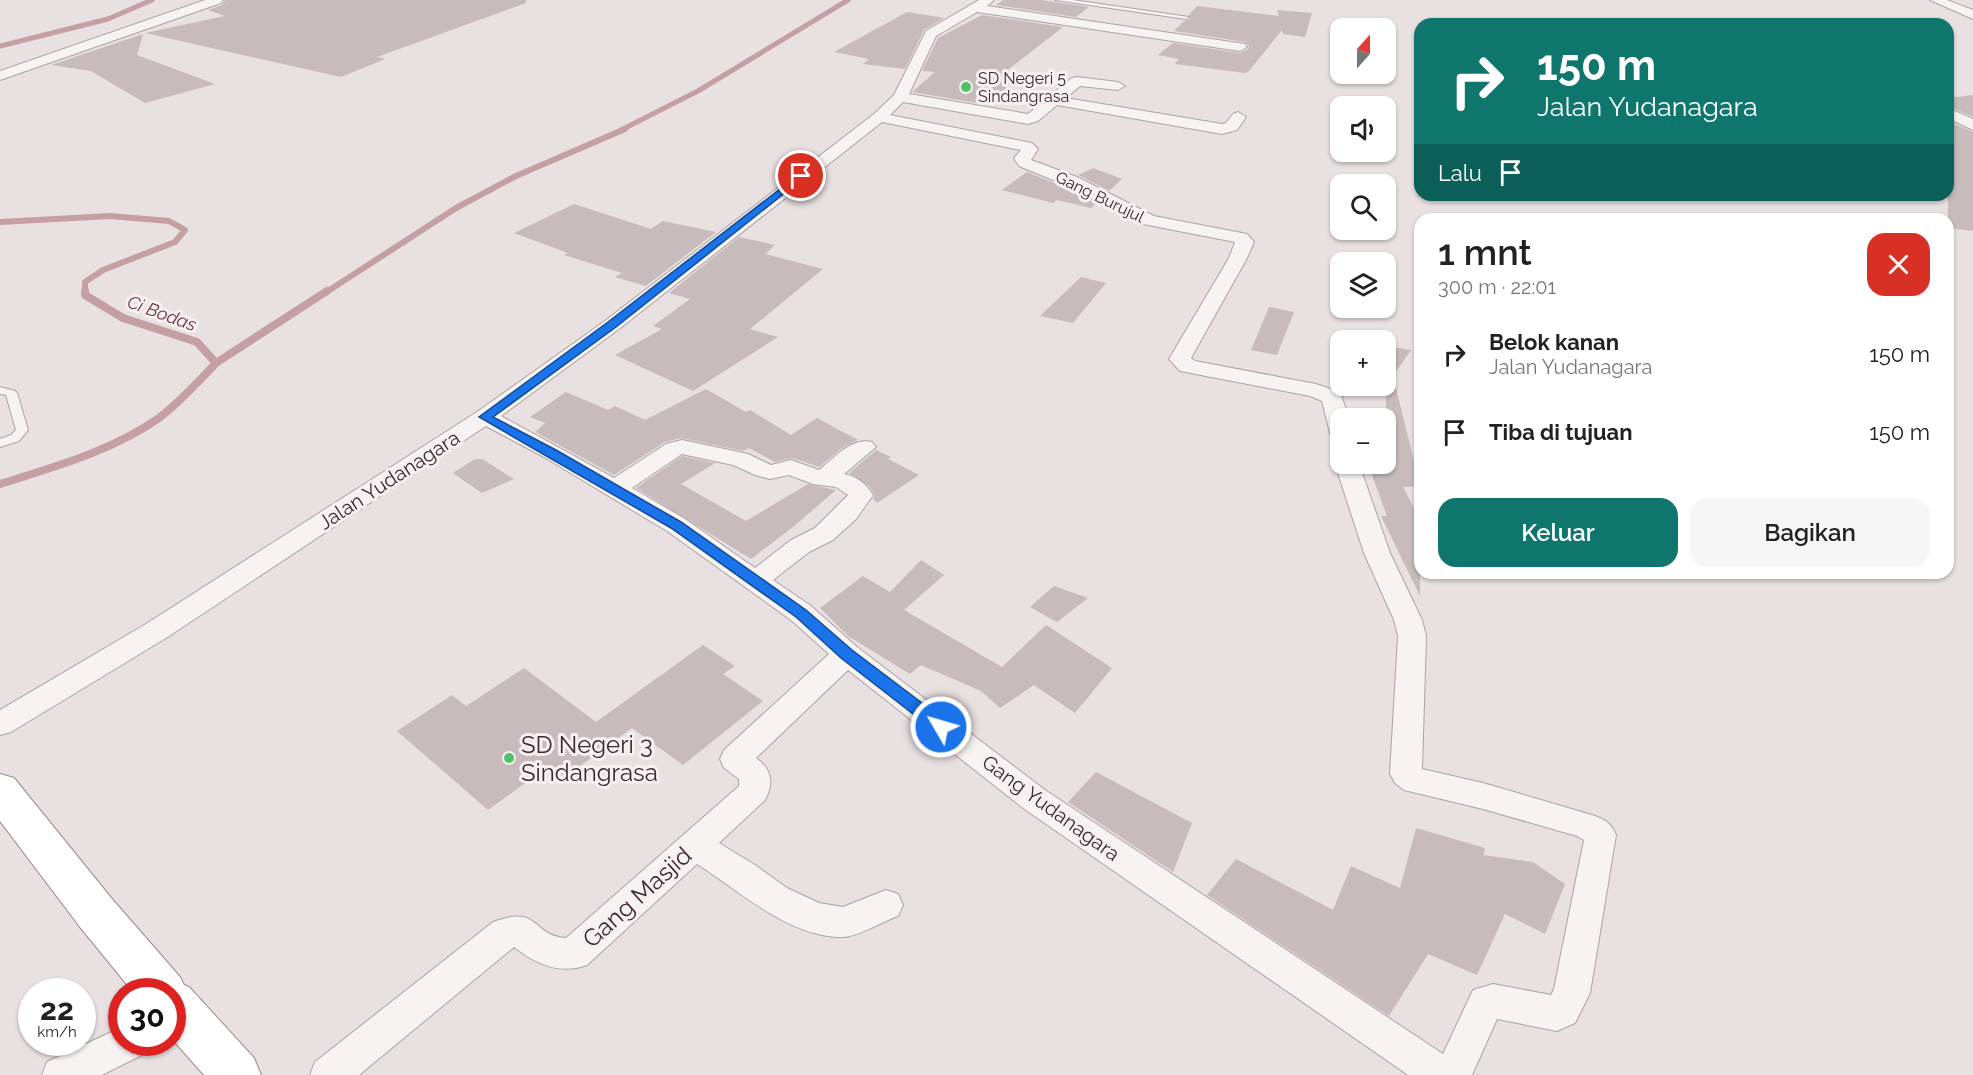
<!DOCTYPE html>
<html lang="id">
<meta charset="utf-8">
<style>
body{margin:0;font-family:Raleway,sans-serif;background:#f6f6f6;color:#222;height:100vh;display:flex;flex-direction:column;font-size:22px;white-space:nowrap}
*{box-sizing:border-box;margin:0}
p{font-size:20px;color:#767676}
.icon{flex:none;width:33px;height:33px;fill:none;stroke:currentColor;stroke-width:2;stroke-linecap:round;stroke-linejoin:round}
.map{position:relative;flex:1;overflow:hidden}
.sheet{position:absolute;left:1414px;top:213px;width:540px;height:366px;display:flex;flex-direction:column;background:#fff;border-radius:18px;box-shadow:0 2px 4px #0004}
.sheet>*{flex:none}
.guide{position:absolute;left:1414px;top:18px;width:540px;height:183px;border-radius:18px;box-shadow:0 2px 4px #0004;background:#0f766e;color:#fff;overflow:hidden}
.needle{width:39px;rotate:21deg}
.tools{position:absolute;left:1330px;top:18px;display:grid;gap:12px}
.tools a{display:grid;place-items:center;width:66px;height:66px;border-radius:12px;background:#fff;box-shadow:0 2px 4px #0004;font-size:30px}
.speed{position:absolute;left:18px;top:978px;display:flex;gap:12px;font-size:30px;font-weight:700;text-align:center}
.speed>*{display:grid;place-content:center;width:78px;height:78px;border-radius:50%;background:#fff;box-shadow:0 2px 4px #0004;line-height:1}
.speed small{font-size:15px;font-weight:400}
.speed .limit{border:9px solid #d22;background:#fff;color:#111}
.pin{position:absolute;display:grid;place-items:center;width:51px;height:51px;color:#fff;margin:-26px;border:3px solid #fff;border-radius:50%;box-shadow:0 2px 6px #0007}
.me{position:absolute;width:66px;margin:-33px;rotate:308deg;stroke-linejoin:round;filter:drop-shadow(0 0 4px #0008)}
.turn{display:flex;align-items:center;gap:21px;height:126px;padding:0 24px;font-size:27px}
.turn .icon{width:78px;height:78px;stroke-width:2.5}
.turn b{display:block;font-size:42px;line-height:51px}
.then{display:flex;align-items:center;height:57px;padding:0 24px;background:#0003;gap:12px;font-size:22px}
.round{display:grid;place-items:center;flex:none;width:63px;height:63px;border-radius:18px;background:#f6f6f6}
.head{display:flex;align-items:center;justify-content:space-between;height:102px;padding:0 24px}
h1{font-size:36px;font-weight:600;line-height:45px}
.action{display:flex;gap:12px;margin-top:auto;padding:12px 24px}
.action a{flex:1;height:69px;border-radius:18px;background:#0f766e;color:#fff;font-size:24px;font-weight:600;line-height:69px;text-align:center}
.action a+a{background:#f6f6f6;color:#222}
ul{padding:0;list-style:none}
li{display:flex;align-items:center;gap:18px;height:78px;padding:0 24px}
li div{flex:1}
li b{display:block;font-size:22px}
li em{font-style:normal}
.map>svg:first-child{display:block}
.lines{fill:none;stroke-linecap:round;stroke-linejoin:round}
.stream-far2{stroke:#c59fa4;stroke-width:5}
.stream-far1{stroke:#c59fa4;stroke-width:6}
.stream{stroke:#c59fa4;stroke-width:8}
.building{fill:#c7bbbc}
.service-casing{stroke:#aea2a3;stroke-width:2}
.minor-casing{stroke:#aea2a3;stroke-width:2}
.trunk-casing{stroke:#9d898a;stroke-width:2}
.service{fill:#f7f3f3;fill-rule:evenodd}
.minor{fill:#f7f3f3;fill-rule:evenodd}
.trunk{fill:#fff;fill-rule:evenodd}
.route{fill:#1a73e8;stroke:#114b97;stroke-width:1.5}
.poi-dot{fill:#50c266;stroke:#f6f0f0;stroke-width:2}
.labels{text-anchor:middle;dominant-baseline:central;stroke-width:6;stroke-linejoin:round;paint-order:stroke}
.far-poi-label{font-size:16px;fill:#3e2a2b;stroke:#f6f0f0;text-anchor:start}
.far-street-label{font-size:16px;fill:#3e2a2b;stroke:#f6f0f0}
.far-water-label{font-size:18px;font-style:italic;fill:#6e383e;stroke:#f6f0f0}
.street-label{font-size:20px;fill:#3e2a2b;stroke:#f6f0f0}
.near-poi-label{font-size:24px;fill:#3e2a2b;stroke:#f6f0f0;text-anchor:start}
.near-street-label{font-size:24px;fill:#3e2a2b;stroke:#f6f0f0}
</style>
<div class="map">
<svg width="1973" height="1075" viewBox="0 0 1973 1075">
<rect width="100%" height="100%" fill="#e8e0e1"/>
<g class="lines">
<path class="stream-far2" d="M 0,46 L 108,19 L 152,0
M 621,130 L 698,91 L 848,0"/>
<path class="stream-far1" d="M 0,222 L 110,216 L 169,221 L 185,230 L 175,242 L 103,270 L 85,282 L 85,293
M 325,293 L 456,208 L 516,176 L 625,129"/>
<path class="stream" d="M 216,363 L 327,291
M 0,484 C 54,467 112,451 159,418 C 180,402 198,382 216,363 L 197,342 L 123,318 L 85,295 L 85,291"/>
</g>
<path class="building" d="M 225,0 L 526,0 L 526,3 L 377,57 L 385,59 L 341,77 L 145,33 L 225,16 L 208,10 L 222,5 Z
M 1003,0 L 1041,0 L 1089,7 L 1076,17 L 996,5 Z
M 1197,6 L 1279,16 L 1277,10 L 1312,13 L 1305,37 L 1283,34 L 1282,30 L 1249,71 L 1245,73 L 1175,64 L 1179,59 L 1158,55 L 1173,43 L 1240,53 L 1248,49 L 1249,46 L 1245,42 L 1174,31 L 1184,21 L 1190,19 L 1189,15 Z
M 907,12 L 944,18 L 924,30 L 905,69 L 863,64 L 869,59 L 834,52 Z
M 982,15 L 1063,27 L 1000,76 L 1016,79 L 988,105 L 912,92 L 935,72 L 922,71 L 938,38 Z
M 143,34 L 137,55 L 215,84 L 145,103 L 91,71 L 51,65 Z
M 1973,95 L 1973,117 L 1948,106 L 1948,98 Z
M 1948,121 L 1973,132 L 1973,231 L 1948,228 Z
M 1093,168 L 1122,179 L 1109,191 L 1078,175 Z
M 1027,172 L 1064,187 L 1096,203 L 1091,208 L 1057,200 L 1053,203 L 1002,190 Z
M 574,204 L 651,229 L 663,221 L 716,232 L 646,286 L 615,277 L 622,273 L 564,255 L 568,253 L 514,233 Z
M 739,237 L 775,245 L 765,254 L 823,269 L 750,329 L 778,337 L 693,391 L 615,355 L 662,329 L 653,326 L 690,299 L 669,293 Z
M 1081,277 L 1106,283 L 1073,323 L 1040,316 Z
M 1269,307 L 1294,312 L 1277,355 L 1251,350 Z
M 1335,339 L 1345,340 L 1341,340 L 1341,386 L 1386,386 L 1386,346 L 1411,350 L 1387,385 L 1395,384 L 1420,486 L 1403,487 L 1420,520 L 1420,596 L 1381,516 L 1387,516 L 1368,464 L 1386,464 L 1386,386 L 1382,392 L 1333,386 Z
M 706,389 L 746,412 L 750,410 L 791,435 L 817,418 L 858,440 L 842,448 L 819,467 L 792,458 L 775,462 L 749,448 L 743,451 L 681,438 L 665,442 L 614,475 L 535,432 L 545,423 L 530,417 L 566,392 L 608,410 L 615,406 L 645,420 Z
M 876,450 L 891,457 L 888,459 L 919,475 L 877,503 L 873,499 L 875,495 L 869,486 L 849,473 Z
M 682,456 L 715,463 L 681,484 L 746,521 L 808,484 L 836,490 L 793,527 L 751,559 L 636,488 Z
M 475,459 L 482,459 L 514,479 L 482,493 L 453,473 Z
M 921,560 L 944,575 L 904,610 L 1002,667 L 1046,625 L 1112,668 L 1075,713 L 1034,685 L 1000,708 L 981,691 L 921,665 L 910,674 L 848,636 L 820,608 L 863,576 L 890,592 Z
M 1054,586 L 1088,598 L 1057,622 L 1030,607 Z
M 703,645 L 735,666 L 723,674 L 763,701 L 683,765 L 632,728 L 565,777 L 550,765 L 488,810 L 397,731 L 452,695 L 466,706 L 524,668 L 596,722 Z
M 1096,772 L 1192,823 L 1173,872 L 1068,802 Z
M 1416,828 L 1485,848 L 1483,855 L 1533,862 L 1565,884 L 1545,934 L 1505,914 L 1477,975 L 1428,954 L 1389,1016 L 1207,895 L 1236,859 L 1333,910 L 1351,866 L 1400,888 Z"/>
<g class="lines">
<g class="service-casing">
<path id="service" d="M 1055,0 L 1073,0 L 1189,17 L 1186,19 Z
M 0,387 L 15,391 L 17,393 L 28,430 L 19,441 L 0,447 L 0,439 L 11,435 L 16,430 L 6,395 L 0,394 Z"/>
</g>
<g class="minor-casing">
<path id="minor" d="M 205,0 L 223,0 L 221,3 L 0,80 L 0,71 Z
M 979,0 L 994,0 L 987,6 L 1245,44 L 1247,47 L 1240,51 L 977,12 L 936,36 L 909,94 L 1028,114 L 1072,78 L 1077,77 L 1118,82 L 1125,86 L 1118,90 L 1080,86 L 1066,98 L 1222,124 L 1226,123 L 1233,114 L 1238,112 L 1246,117 L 1237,130 L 1222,134 L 1057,105 L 1038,121 L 1028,124 L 903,102 L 890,115 L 1032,143 L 1038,149 L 1031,160 L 1077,177 L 1154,216 L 1247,234 L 1254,242 L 1247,258 L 1191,358 L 1195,361 L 1316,384 L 1340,392 L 1349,418 L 1341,418 L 1341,440 L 1333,438 L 1330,433 L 1322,401 L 1310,396 L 1180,371 L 1169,359 L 1229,258 L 1235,242 L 1143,224 L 1065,185 L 1019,166 L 1014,158 L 1021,150 L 882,122 L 619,329 L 501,416 L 614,478 L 666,444 L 682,440 L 748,454 L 771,465 L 791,460 L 819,470 C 834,458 852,437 872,442 L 876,447 L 844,474 C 858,477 865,483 873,495 L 856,519 L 833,540 L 809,552 L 773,580 L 811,606 L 857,647 L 1045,790 L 1443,1054 L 1473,990 L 1493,984 L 1551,995 L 1554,989 L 1584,840 L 1577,836 L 1483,809 L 1404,790 L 1395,783 L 1390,774 L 1398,636 L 1394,620 L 1364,553 L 1335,464 L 1341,458 L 1341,464 L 1359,464 L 1390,553 L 1422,620 L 1426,636 L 1422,769 L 1483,783 L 1592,815 C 1605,819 1611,823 1616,835 L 1590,993 L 1575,1023 L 1557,1031 L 1497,1019 L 1472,1075 L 1408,1075 L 1023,808 L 848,670 L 756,758 C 772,769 774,783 765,800 L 719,843 L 755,865 L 787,888 L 819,903 L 843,907 L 886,890 L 898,894 L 903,905 L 898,916 C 884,921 857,937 843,937 C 790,938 738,890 697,864 L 587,965 C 559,975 536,964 514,947 L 359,1075 L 310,1075 L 315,1062 L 493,922 C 541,904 531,936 566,938 L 739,786 L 739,779 L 724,768 L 720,759 L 724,750 L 829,654 L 791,620 L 667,531 L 544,457 L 486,426 L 166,638 L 11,732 L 0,735 L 0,710 L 146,624 L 477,412 L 605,321 L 874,114 L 894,95 L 926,31 ZM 682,454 L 733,465 L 755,475 L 770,479 L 789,475 L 813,484 L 836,487 L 848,495 L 815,528 L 791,540 L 755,568 L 685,519 L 632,488 Z
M 1930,0 L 1947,0 L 1973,10 L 1973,19 Z
M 1948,108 L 1973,119 L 1973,130 L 1948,118 Z
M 122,1027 L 122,1042 L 148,1042 L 142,1055 L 102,1075 L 42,1075 L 47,1062 Z"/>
</g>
<g class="trunk-casing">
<path id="trunk" d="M 0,774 L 14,778 L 112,899 L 180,977 L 184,985 L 189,987 L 254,1058 L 261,1075 L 204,1075 L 172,1039 L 172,992 L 133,992 L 80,927 L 0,821 Z"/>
</g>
<use href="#service" class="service"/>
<use href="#minor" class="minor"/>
<use href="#trunk" class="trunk"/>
</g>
<path class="route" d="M 798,175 L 806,176 L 616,327 L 493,417 L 556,450 L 681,522 L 806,610 L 852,650 L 947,722 L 949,727 L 947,731 L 935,731 L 841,658 L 796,617 L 671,528 L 479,417 L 608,322 Z"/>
<g class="poi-dot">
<circle cx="966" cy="87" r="6"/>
<circle cx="509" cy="758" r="6"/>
</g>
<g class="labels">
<g class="far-poi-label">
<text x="978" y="78">SD Negeri 5<tspan x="978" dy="18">Sindangrasa</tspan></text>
</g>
<g class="far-street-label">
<text transform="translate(1100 197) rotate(26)">Gang Burujul</text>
</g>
<g class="far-water-label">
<text transform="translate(162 313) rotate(20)">Ci Bodas</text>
</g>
<g class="street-label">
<text transform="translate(389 480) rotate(-33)">Jalan Yudanagara</text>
<text transform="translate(1051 808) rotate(36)">Gang Yudanagara</text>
</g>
<g class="near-poi-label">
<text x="521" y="744">SD Negeri 3<tspan x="521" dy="28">Sindangrasa</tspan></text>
</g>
<g class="near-street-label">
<text transform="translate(637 897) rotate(-42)">Gang Masjid</text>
</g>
</g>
</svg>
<div class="tools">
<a><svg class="needle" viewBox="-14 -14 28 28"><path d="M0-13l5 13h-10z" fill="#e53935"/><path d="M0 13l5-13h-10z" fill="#767676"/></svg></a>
<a><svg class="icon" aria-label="sound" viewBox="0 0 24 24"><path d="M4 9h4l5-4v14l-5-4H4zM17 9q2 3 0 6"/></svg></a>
<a><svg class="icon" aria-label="search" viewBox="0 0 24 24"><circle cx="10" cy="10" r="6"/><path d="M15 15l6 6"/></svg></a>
<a><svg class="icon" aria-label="layers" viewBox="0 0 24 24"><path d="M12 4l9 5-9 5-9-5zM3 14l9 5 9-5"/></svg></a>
<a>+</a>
<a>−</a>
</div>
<div class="speed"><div>22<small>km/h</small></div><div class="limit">30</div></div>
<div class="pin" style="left:801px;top:176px;background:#d93025"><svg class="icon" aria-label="arrive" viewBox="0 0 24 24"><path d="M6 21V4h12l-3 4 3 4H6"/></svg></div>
<svg class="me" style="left:941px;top:727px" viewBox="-20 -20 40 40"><circle r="17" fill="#1a73e8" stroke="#fff" stroke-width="3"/><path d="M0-11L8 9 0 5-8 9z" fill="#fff"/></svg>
<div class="guide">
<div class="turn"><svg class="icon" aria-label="right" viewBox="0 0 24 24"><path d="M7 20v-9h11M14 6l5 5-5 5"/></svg><div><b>150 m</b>Jalan Yudanagara</div></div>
<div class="then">Lalu<svg class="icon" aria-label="arrive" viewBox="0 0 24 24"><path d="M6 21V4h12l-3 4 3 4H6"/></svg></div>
</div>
<section class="sheet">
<div class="head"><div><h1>1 mnt</h1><p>300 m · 22:01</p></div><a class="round" style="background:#d93025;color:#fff"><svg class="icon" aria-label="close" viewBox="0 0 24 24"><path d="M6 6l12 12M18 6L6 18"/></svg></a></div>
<ul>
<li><svg class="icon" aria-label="right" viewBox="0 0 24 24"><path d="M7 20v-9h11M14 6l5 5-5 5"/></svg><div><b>Belok kanan</b><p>Jalan Yudanagara</p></div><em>150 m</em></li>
<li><svg class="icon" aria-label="arrive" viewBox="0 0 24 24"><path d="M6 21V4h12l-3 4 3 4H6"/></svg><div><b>Tiba di tujuan</b></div><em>150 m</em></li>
</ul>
<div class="action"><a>Keluar</a><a>Bagikan</a></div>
</section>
</div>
